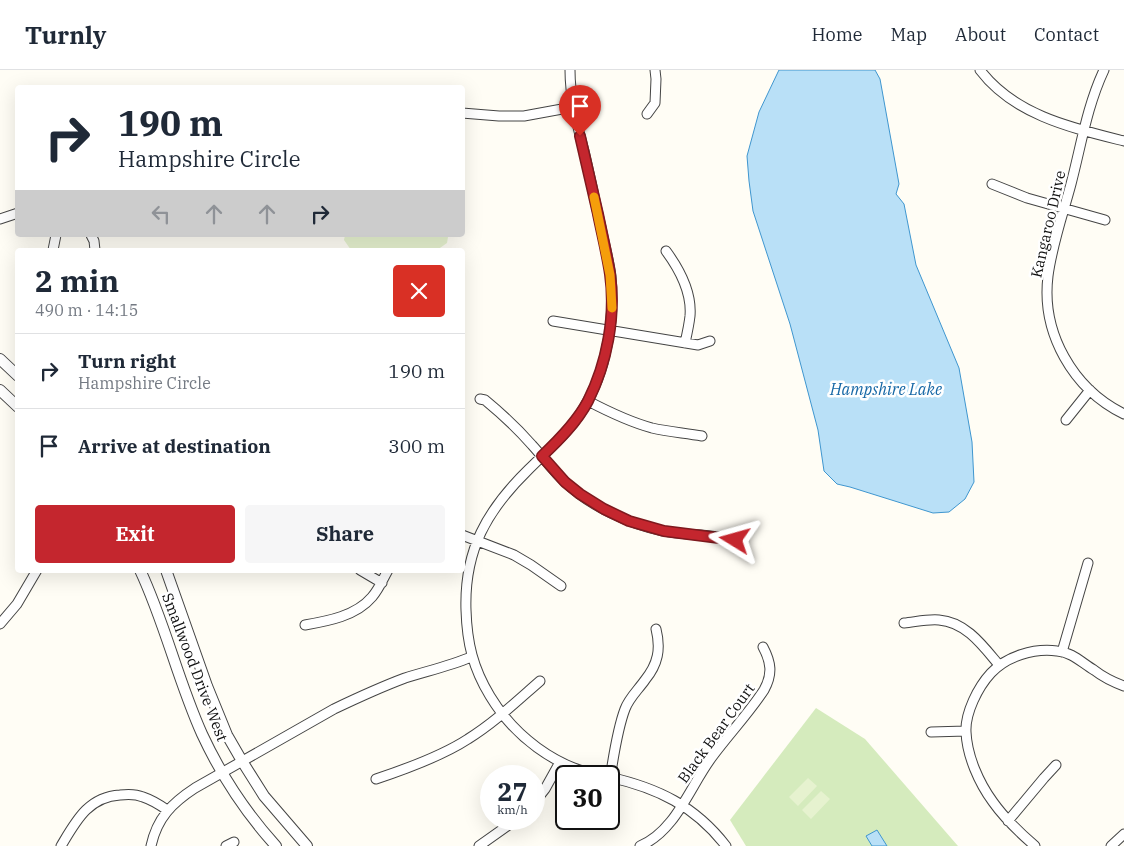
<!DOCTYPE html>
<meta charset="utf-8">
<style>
body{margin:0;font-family:"IBM Plex Serif",serif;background:#f6f6f7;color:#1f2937;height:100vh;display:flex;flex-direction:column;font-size:19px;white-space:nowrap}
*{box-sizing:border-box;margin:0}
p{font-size:16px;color:#747a83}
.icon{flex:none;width:28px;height:28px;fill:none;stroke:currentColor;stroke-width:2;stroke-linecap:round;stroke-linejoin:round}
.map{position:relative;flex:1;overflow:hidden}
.panel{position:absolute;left:15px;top:178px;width:450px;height:325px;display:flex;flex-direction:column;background:#fff;border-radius:5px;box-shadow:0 5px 20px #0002}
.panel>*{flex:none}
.banner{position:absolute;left:15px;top:15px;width:450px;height:152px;border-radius:5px;box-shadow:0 5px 20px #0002;background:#fff;color:#1f2937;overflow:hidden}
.speed{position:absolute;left:480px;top:695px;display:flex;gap:10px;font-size:25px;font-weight:700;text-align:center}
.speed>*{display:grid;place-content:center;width:65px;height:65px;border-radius:50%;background:#fff;box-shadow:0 5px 20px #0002;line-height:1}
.speed small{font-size:12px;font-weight:400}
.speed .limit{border:2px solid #111;border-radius:8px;background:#fff;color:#111}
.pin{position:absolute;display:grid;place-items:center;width:42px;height:42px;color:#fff;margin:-51px -21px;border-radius:50% 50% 50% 0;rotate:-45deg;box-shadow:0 0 5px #0007}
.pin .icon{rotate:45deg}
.me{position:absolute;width:55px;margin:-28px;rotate:278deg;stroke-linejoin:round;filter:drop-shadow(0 0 4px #0008)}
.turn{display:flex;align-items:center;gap:18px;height:105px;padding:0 20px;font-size:22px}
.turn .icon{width:65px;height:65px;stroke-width:2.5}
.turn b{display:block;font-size:35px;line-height:42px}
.lanes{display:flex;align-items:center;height:48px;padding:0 20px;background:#0003;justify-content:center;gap:25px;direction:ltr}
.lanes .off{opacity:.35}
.round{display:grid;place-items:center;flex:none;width:52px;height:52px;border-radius:5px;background:#f6f6f7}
.head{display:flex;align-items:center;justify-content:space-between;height:85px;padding:0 20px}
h1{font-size:30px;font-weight:800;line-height:38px}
.primary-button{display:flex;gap:10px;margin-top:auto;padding:10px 20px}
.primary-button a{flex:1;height:58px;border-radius:5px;background:#c4262e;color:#fff;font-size:20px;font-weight:800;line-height:58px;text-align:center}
.primary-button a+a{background:#f6f6f7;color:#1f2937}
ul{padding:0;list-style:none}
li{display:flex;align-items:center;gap:15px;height:75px;padding:0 20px;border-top:1px solid #e0e1e3}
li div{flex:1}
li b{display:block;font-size:19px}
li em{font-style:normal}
header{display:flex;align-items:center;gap:30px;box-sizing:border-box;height:70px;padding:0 25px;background:#fff;border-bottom:1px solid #e0e1e3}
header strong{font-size:24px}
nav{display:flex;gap:28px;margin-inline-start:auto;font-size:18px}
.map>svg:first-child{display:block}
.green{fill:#d5ebbd}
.pitch{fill:#e6f2cf}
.water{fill:#b9e0f7;stroke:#3f96cf}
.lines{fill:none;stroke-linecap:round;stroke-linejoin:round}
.minor-casing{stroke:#444;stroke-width:11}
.tertiary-casing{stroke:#444;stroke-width:12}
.minor{stroke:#fff;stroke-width:9}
.tertiary{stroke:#fff;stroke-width:10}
.route-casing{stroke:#7f191e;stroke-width:12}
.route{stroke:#c4262e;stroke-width:9}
.slow{stroke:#f59e0b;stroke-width:9}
.labels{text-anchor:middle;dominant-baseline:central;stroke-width:5;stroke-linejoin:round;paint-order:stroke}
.street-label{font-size:15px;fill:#111;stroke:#fff}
.water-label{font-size:16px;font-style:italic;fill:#1768a6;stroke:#fff}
</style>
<header>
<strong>Turnly</strong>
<nav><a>Home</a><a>Map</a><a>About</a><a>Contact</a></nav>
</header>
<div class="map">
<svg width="1124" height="776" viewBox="0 0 1124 776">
<rect width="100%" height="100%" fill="#fffdf5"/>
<path class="green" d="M 816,638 L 865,669 L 958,776 L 746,776 L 730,750 Z"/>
<path class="pitch" d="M 345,165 L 446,165 L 448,167 L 447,173 L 437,180 L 351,180 L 344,170 Z
M 808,708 L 817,716 L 798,736 L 789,727 Z
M 821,721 L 830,729 L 811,749 L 802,740 Z"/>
<path class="water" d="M 779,0 L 875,0 L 880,9 L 899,114 L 896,124 L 904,134 L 916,195 L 959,298 L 972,372 L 974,412 L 965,429 L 949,442 L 933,443 L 850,417 L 837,414 L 824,401 L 818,360 L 790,254 L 753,141 L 749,111 L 747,86 L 759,42 L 778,2 Z
M 877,760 L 887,776 L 872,776 L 866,766 Z"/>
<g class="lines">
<g class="minor-casing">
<path id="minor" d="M 570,0 C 570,28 577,54 584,81 C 590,106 595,132 601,157 C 604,173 609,190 611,206 C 613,229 612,253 607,276 C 603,298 594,322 582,341 C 568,363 548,380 529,399 C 487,440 464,480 466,540 C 467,573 473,598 490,626 C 514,666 555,697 601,706
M 980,0 C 1014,45 1072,58 1124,71
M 1104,0 C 1087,36 1081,76 1071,114 C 1063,144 1052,175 1048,206 C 1041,263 1073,319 1124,344
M 462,43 L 499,46 L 524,46 L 573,37
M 647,44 L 655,33 L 656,9 L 655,0
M 992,114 L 1027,128 L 1105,150
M 0,149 L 18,143
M 91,165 L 94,171 L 95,180
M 53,180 L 56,165
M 666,181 C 680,200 692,222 690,246 C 689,255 687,264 685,273
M 553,251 L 698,275 L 710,271
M 480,329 L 485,330 C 502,344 518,359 532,375 C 543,387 553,401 565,412 C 590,436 629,454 663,461 C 676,464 688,464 701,465 C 712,466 724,468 735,470
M 588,331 C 609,342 630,352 652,358 C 669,362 686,363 702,366
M 1066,350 L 1090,320
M 462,465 L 514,485 L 531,495 L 561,516
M 360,500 L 382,513
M 904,553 C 915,552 927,549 939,550 C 966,552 983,576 999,595
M 0,554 L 17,534 L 37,500
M 305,555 C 328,551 356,546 372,527 C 379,519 383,509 388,500
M 1062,582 L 1088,493
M 931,662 L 966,661
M 609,707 C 658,718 695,736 726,776
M 610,708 C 614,685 617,660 625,639 C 629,628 638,620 645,610 C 658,594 661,579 656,559
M 376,709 C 406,699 442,686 468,669 C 494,653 517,631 540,611
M 534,733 L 545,719 L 560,692
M 1008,751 L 1044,708 L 1056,695
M 61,776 C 76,751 88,727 120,725 C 128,724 136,724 143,727 C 152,730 160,735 167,740
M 151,776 C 157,748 172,733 195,718 L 334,639 C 357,628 381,617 405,608 C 427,601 450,596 471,587
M 226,776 L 234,772
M 479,776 L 517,749
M 640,776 C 676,761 690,716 712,687 C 729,664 749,643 764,620 C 773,604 771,592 763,577
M 1035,776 C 1020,763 1005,749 993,732 C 979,713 967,686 966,662 C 965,643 978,617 991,603 C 1007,586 1034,578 1057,581 C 1072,582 1082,593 1094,600 C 1103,607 1113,612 1124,616
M 1111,776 L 1124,764"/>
</g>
<g class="tertiary-casing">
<path id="tertiary" d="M 0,289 L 18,306
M 0,320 L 18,337
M 140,500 C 165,553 178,611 202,664 C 221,705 246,743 276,776
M 166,500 L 207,616 L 227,665 L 242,691 L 264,726 L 307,776"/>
</g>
<use href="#minor" class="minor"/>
<use href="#tertiary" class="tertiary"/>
</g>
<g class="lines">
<g class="route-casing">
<path id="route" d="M 580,66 C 586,92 592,118 598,144 C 602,164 607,184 610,204 C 616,246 607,293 588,331 C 577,352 559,370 542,386 L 565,412 L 580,424 L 604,439 L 629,451 L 664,461 L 735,470"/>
</g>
<use href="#route" class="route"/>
<path class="slow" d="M 594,127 L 610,205 L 612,238"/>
</g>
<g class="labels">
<g class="street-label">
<text transform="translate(1048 154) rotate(-77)">Kangaroo Drive</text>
<text transform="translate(195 597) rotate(69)">Smallwood Drive West</text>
<text transform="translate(716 663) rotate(-54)">Black Bear Court</text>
</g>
<g class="water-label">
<text x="886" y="319">Hampshire Lake</text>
</g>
</g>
</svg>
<div class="speed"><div>27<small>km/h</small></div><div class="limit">30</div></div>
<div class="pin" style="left:580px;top:66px;background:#d93025"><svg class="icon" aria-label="arrive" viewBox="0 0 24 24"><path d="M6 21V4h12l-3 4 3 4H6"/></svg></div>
<svg class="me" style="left:735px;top:470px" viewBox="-20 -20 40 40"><path d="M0-17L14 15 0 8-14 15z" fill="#c4262e" stroke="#fff" stroke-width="4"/></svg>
<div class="banner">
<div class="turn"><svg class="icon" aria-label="right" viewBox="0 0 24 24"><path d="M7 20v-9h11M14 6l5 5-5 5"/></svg><div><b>190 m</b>Hampshire Circle</div></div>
<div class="lanes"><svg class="icon off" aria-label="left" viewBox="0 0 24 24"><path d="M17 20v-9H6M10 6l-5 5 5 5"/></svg><svg class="icon off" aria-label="ahead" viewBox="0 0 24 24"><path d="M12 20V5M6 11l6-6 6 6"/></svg><svg class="icon off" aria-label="ahead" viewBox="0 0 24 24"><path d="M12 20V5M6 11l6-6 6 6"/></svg><svg class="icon" aria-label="right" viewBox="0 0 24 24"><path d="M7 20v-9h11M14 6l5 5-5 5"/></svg></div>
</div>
<section class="panel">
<div class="head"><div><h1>2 min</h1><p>490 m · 14:15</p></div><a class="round" style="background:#d93025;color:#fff"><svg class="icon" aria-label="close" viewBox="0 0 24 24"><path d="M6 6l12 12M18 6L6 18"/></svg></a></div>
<ul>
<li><svg class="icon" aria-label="right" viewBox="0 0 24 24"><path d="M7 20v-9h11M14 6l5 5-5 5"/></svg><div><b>Turn right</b><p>Hampshire Circle</p></div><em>190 m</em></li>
<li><svg class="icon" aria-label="arrive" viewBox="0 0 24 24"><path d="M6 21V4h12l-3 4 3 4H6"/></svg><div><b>Arrive at destination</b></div><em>300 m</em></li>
</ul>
<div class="primary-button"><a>Exit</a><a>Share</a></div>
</section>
</div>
